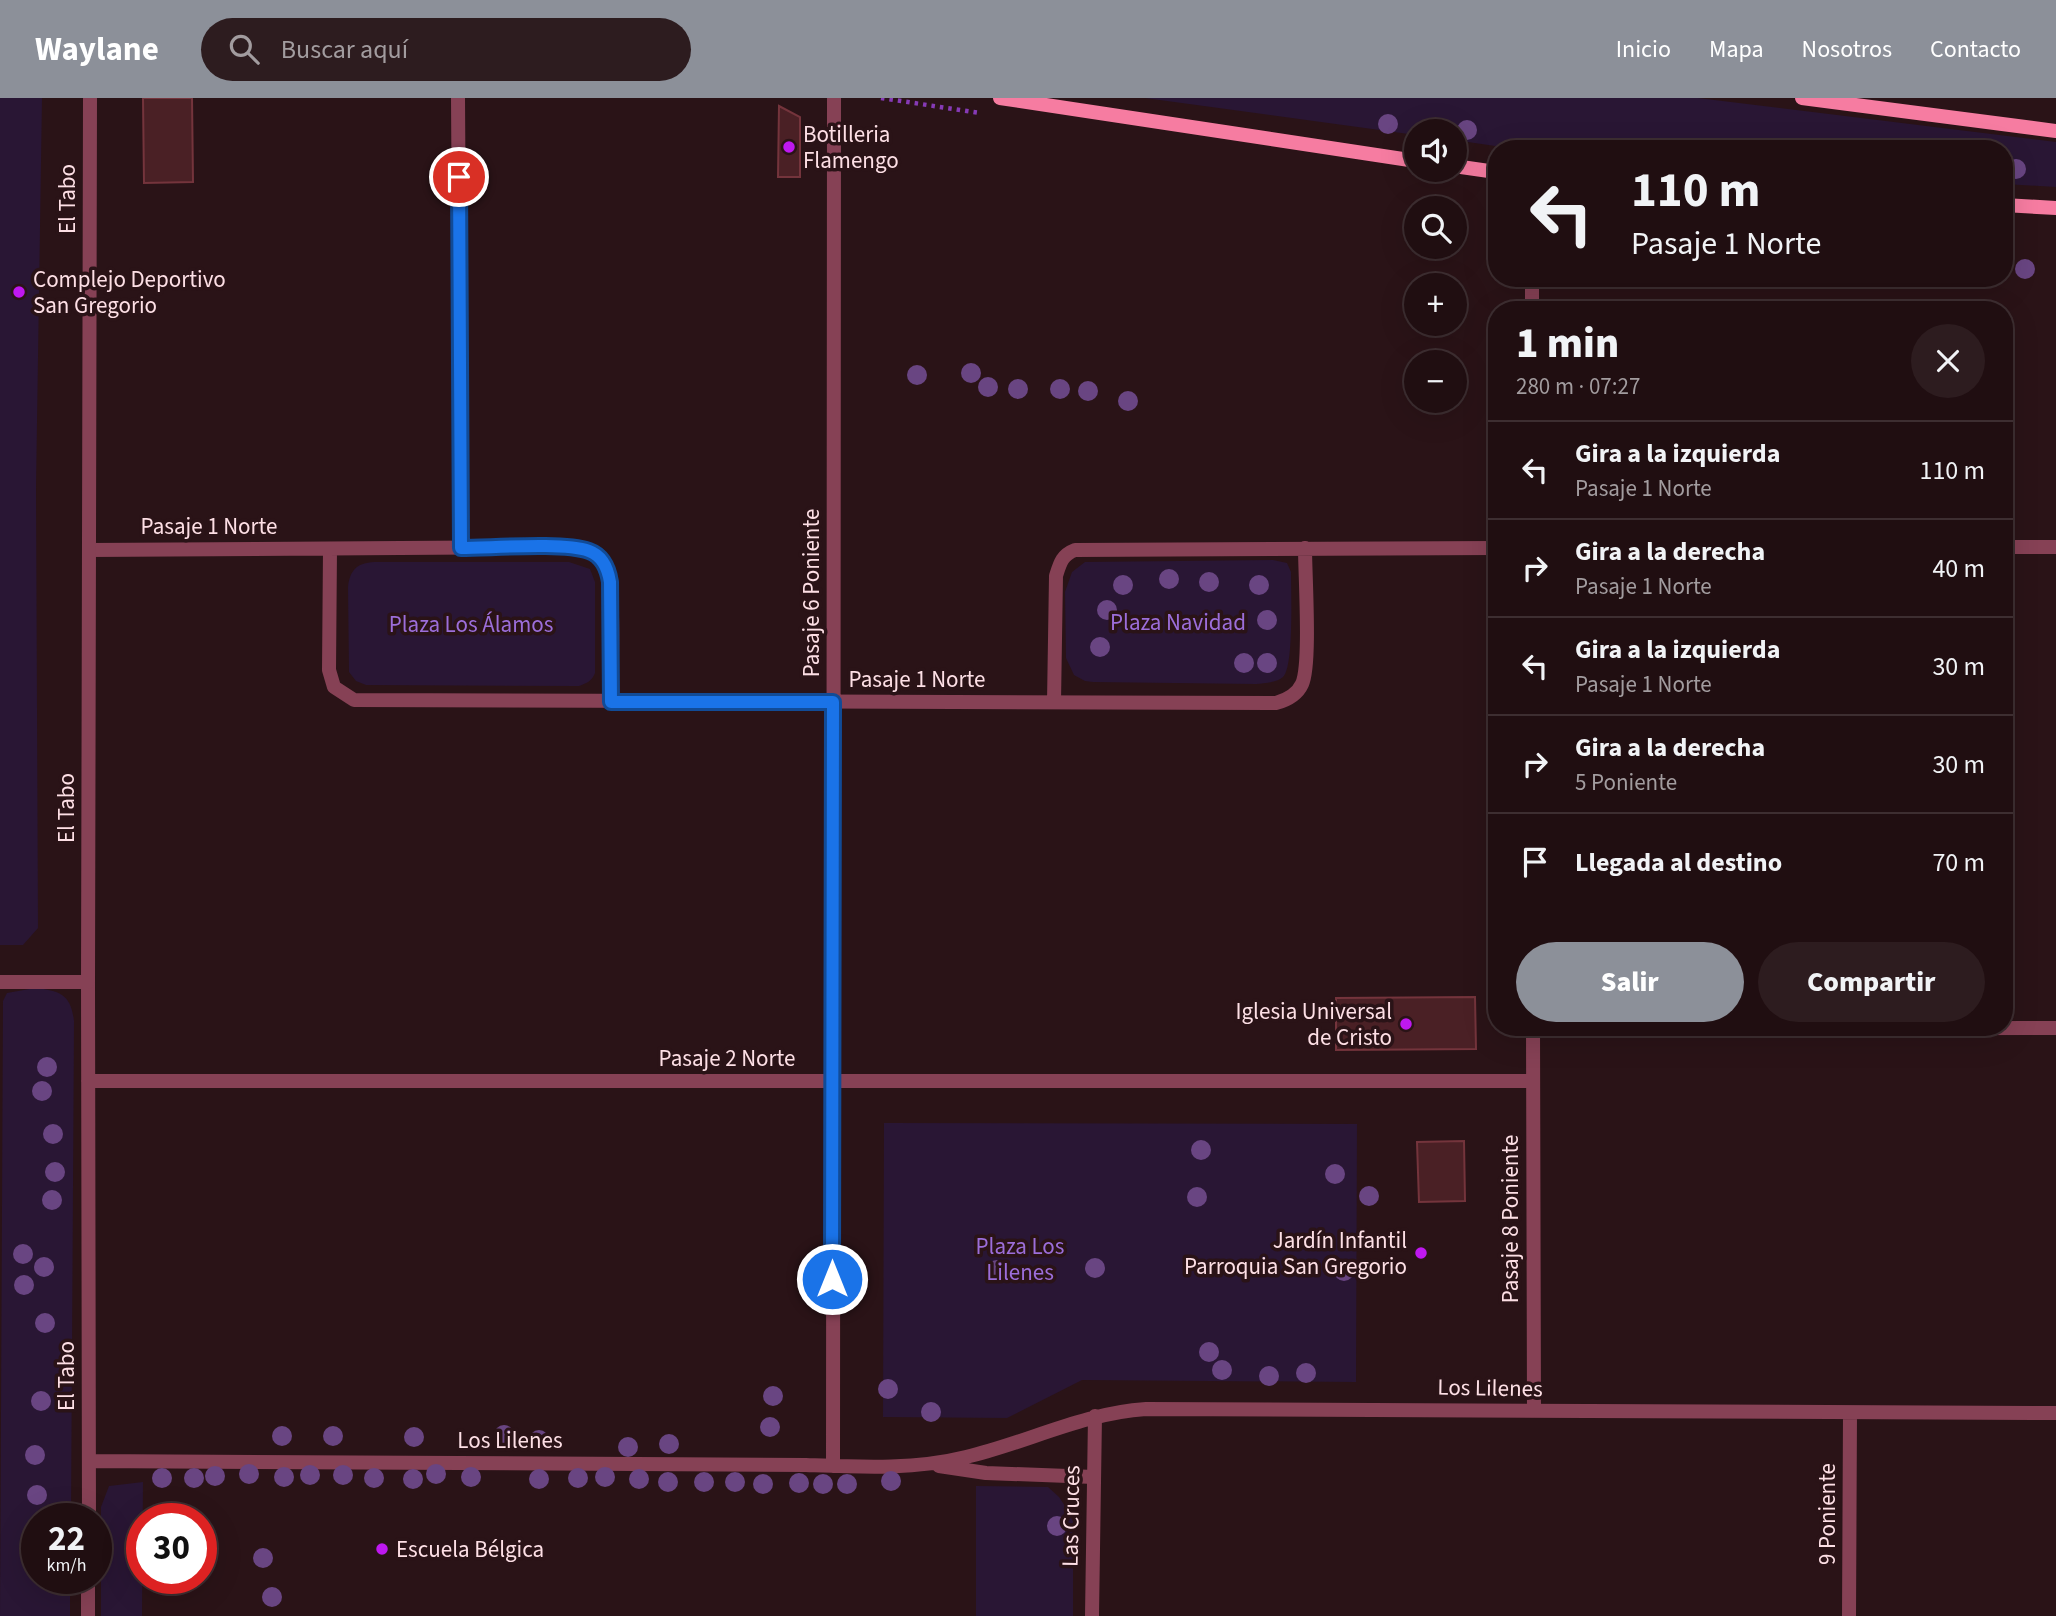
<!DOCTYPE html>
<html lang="es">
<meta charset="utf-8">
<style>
body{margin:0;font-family:"Source Sans 3",sans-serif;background:#2d1c1f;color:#f1f3f6;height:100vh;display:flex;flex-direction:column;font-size:26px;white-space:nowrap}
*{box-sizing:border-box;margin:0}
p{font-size:23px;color:#a29c9f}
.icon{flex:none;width:38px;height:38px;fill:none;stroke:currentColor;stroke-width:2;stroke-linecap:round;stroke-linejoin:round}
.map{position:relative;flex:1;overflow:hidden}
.sheet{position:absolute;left:1488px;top:203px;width:525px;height:735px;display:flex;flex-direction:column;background:#200e11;border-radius:28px;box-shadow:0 7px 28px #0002,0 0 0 2px #3d2e31}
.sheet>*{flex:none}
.guide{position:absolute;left:1488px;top:42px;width:525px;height:147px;border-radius:28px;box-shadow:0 7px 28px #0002,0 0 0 2px #3d2e31;background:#200e11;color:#f1f3f6;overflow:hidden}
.fabs{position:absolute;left:1404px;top:21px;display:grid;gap:14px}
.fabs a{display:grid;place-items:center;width:63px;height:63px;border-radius:50%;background:#200e11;box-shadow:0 7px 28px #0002,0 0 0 2px #3d2e31;font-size:35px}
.speed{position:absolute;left:21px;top:1405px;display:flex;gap:14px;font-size:35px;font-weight:700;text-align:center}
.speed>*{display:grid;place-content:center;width:91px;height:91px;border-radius:50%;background:#200e11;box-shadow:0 7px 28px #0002,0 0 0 2px #3d2e31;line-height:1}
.speed small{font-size:18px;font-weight:400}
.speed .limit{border:10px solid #d22;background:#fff;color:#111}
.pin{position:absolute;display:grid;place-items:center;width:60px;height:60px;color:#fff;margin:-30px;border:4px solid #fff;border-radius:50%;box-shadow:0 2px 7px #0007}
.me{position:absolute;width:77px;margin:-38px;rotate:0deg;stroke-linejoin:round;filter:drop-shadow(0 0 5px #0008)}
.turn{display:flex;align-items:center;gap:24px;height:147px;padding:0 28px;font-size:32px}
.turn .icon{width:91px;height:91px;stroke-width:2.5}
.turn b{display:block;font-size:49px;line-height:60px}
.round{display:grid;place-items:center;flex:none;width:74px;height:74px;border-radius:37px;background:#2d1c1f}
.headline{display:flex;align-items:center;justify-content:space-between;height:119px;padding:0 28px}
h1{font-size:42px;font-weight:800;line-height:52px}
.primary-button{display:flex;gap:14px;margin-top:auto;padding:14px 28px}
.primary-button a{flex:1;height:80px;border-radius:42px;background:#8c9099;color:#fff;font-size:28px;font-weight:800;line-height:80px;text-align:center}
.primary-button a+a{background:#2d1c1f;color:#f1f3f6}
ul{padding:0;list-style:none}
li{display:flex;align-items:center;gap:21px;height:98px;padding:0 28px;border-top:2px solid #3d2e31}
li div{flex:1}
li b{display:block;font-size:26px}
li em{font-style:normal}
header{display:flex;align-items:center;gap:42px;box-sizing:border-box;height:98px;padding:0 35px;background:#8c9099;color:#fff}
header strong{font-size:33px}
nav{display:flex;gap:38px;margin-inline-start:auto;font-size:24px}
.search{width:490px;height:63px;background:#2d1c1f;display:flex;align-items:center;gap:18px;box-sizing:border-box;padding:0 24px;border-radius:38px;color:#a29c9f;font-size:26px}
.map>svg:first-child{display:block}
.green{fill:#291634}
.building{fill:#4a2025;stroke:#74343c;stroke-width:2}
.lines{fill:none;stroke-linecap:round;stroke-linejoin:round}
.path{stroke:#863ab6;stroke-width:4.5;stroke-dasharray:3.5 5;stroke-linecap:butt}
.minor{stroke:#864155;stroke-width:14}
.tertiary{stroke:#864155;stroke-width:14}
.secondary{stroke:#f67ca1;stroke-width:14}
.tree{fill:#694582}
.route-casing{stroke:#114b97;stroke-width:18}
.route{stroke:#1a73e8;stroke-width:12}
.poi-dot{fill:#bf18f0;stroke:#2a1317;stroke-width:2.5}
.labels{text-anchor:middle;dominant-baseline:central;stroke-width:7;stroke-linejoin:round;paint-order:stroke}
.poi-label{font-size:23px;fill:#fddfe5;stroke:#2a1317;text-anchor:start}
.street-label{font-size:23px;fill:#fddfe5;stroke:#2a1317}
.park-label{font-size:23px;fill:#9c6eda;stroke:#2a1317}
</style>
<header>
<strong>Waylane</strong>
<div class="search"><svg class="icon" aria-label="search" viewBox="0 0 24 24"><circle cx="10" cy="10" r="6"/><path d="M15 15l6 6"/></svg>Buscar aquí</div>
<nav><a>Inicio</a><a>Mapa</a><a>Nosotros</a><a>Contacto</a></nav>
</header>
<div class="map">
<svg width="2056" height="1518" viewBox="0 0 2056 1518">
<rect width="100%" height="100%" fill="#2a1317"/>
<path class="green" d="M 0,0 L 42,0 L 36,389 L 38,830 L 23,847 L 0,847 Z
M 1145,0 L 1698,0 L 2056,44 L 2056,89 L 2004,86 L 2004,51 L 1516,51 L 1454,42 L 1454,33 L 1416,33 L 1416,37 Z
M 1273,462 L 1287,465 L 1291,474 C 1291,492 1294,570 1283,579 C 1276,585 1264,585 1256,586 L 1093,584 L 1085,583 L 1074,577 L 1066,560 L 1065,494 L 1072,474 L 1085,464 Z
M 569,464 L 590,471 L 595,484 L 595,575 C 592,583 587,585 579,588 L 366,587 L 356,583 L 349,574 L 348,489 C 350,472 357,465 374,464 Z
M 35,890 C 60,893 71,896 74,923 L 71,1421 L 37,1421 L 37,1480 L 70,1481 L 70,1518 L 0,1518 L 3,903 L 7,895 Z
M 884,1025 L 1357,1026 L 1356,1284 L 1082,1282 L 1007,1320 L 883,1319 Z
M 143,1384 L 142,1518 L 101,1518 L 101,1409 L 109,1388 Z
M 976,1388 L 1048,1389 L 1059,1399 L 1073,1420 L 1073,1518 L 976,1518 Z"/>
<path class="building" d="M 143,0 L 192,0 L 193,84 L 144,85 Z
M 779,8 L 800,19 L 800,79 L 778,79 Z
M 1475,899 L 1476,951 L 1336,952 L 1336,900 Z
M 1464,1043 L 1465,1103 L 1419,1104 L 1417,1044 Z"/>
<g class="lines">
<path class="path" d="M 881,0 L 980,15"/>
<path class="minor" d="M 458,0 L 461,450
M 1532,180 L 1532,212
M 2004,449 L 2056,449
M 330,451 L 329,572 L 334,589 L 354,602 L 1276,605 C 1287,602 1297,597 1302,586 C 1311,567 1305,477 1305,450
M 89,452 L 564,449 C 578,451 594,451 603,464 C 617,483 611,576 611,604
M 1054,604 L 1056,478 C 1060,465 1062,457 1075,452 L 1496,450
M 88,884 L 89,1421
M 1533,929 L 1534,1313
M 1533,931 L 2056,930
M 88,983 L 1533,983
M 89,1363 L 806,1367 C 859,1369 914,1372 966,1359 C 1026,1345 1083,1315 1146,1311 L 2056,1315
M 833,1368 L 834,0
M 939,1368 L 986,1375 L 1094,1379
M 88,1518 L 88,1480
M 1092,1518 L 1095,1318
M 1849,1518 L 1850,1315"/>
<path class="tertiary" d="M 0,884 L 88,884 L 90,0"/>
<path class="secondary" d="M 1000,0 L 1416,63
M 1802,0 L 2056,33
M 1454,68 L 1496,74
M 2004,107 L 2056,110"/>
</g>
<g class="tree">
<circle cx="1388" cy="26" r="10"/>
<circle cx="1467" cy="32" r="10"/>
<circle cx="2016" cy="71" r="10"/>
<circle cx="2025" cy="171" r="10"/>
<circle cx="971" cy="275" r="10"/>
<circle cx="917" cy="277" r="10"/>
<circle cx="988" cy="289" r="10"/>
<circle cx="1018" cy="291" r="10"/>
<circle cx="1060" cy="291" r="10"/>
<circle cx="1088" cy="293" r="10"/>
<circle cx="1128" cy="303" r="10"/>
<circle cx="1169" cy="481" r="10"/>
<circle cx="1209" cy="484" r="10"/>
<circle cx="1123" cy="487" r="10"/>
<circle cx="1259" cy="487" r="10"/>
<circle cx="1107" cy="512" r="10"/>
<circle cx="1267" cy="522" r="10"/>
<circle cx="1100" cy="549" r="10"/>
<circle cx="1244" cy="565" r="10"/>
<circle cx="1267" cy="565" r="10"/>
<circle cx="47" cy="969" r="10"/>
<circle cx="42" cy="993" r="10"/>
<circle cx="53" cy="1036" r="10"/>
<circle cx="1201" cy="1052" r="10"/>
<circle cx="55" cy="1074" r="10"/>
<circle cx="1335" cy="1076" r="10"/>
<circle cx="1369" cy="1098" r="10"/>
<circle cx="1197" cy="1099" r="10"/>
<circle cx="52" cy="1102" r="10"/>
<circle cx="23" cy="1156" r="10"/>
<circle cx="44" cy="1169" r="10"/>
<circle cx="1095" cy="1170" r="10"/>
<circle cx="997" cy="1172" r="10"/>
<circle cx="1344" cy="1173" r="10"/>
<circle cx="24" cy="1187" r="10"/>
<circle cx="45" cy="1225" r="10"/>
<circle cx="1209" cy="1254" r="10"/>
<circle cx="1222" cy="1272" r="10"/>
<circle cx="1306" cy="1275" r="10"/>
<circle cx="1269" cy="1278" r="10"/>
<circle cx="888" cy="1291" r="10"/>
<circle cx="773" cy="1298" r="10"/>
<circle cx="41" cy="1303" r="10"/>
<circle cx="931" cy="1314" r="10"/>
<circle cx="770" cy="1329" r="10"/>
<circle cx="504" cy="1337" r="10"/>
<circle cx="282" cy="1338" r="10"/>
<circle cx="333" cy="1338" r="10"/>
<circle cx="414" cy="1339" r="10"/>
<circle cx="539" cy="1342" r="10"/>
<circle cx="669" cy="1346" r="10"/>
<circle cx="628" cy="1349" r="10"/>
<circle cx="35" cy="1357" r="10"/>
<circle cx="249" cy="1376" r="10"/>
<circle cx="436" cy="1376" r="10"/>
<circle cx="310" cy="1377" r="10"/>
<circle cx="343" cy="1377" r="10"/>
<circle cx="215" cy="1378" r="10"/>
<circle cx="284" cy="1379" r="10"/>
<circle cx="471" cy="1379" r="10"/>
<circle cx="605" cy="1379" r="10"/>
<circle cx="162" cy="1380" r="10"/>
<circle cx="194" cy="1380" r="10"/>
<circle cx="374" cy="1380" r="10"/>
<circle cx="578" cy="1380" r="10"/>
<circle cx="413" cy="1381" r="10"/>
<circle cx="539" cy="1381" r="10"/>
<circle cx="639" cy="1381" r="10"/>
<circle cx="891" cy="1383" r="10"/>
<circle cx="668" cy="1384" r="10"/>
<circle cx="704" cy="1384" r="10"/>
<circle cx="735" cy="1384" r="10"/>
<circle cx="799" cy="1385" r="10"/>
<circle cx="763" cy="1386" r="10"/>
<circle cx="823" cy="1386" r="10"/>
<circle cx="847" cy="1386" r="10"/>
<circle cx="37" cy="1397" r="10"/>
<circle cx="1057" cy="1428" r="10"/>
<circle cx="263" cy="1460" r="10"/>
<circle cx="272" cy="1499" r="10"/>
</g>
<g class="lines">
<g class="route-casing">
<path id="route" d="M 459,79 L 461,450 C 492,450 563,444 589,453 C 603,458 608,471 610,484 L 611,604 L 833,604 L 832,1181"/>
</g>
<use href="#route" class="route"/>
</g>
<g class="poi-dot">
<circle cx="789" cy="49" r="7"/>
<circle cx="19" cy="194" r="7"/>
<circle cx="1406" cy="926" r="7"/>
<circle cx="1421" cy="1155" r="7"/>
<circle cx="382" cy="1451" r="7"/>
</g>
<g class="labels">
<g class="poi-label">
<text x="803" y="36">Botilleria<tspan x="803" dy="26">Flamengo</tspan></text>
<text x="33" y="181">Complejo Deportivo<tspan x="33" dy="26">San Gregorio</tspan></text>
<text x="1392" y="913" text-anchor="end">Iglesia Universal<tspan x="1392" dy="26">de Cristo</tspan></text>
<text x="1407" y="1142" text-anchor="end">Jardín Infantil<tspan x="1407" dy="26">Parroquia San Gregorio</tspan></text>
<text x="396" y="1451">Escuela Bélgica</text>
</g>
<g class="street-label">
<text transform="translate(67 101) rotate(-90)">El Tabo</text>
<text x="209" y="428">Pasaje 1 Norte</text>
<text transform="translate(811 495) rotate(-90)">Pasaje 6 Poniente</text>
<text x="917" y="581">Pasaje 1 Norte</text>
<text transform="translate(66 710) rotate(-90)">El Tabo</text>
<text x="727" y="960">Pasaje 2 Norte</text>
<text transform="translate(1510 1121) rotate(-90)">Pasaje 8 Poniente</text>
<text transform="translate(66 1278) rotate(-90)">El Tabo</text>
<text transform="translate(1490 1290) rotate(1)">Los Lilenes</text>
<text x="510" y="1342">Los Lilenes</text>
<text transform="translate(1827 1416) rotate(-90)">9 Poniente</text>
<text transform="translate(1071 1418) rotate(-89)">Las Cruces</text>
</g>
<g class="park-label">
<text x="1178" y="524">Plaza Navidad</text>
<text x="471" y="526">Plaza Los Álamos</text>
<text x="1020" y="1148">Plaza Los<tspan x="1020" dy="26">Lilenes</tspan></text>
</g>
</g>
</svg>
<div class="fabs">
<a><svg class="icon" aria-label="sound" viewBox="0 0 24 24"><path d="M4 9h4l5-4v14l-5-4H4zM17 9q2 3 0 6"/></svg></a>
<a><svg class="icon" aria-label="search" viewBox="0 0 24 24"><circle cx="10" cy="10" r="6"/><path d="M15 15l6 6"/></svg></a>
<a>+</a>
<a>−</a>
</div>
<div class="speed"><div>22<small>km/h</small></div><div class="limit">30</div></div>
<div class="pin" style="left:459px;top:79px;background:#d93025"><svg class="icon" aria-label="arrive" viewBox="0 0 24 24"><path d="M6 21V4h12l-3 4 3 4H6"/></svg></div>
<svg class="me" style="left:832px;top:1181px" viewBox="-20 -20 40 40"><circle r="17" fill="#1a73e8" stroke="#fff" stroke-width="3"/><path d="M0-11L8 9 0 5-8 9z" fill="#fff"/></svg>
<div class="guide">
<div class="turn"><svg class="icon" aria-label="left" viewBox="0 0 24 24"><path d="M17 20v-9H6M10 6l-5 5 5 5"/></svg><div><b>110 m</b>Pasaje 1 Norte</div></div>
</div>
<section class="sheet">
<div class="headline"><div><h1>1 min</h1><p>280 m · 07:27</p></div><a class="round"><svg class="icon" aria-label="close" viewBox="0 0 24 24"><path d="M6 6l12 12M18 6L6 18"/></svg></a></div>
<ul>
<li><svg class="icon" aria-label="left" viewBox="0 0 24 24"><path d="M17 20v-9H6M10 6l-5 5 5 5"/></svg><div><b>Gira a la izquierda</b><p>Pasaje 1 Norte</p></div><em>110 m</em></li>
<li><svg class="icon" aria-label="right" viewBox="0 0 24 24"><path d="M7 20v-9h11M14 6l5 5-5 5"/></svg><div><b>Gira a la derecha</b><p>Pasaje 1 Norte</p></div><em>40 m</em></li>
<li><svg class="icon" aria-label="left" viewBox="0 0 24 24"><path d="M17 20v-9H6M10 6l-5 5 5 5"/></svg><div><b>Gira a la izquierda</b><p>Pasaje 1 Norte</p></div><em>30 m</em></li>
<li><svg class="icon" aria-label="right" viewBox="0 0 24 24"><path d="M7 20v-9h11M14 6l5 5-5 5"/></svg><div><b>Gira a la derecha</b><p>5 Poniente</p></div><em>30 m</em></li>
<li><svg class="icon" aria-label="arrive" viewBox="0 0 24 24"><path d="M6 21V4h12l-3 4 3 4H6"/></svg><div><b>Llegada al destino</b></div><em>70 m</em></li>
</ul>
<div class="primary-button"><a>Salir</a><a>Compartir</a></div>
</section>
</div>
